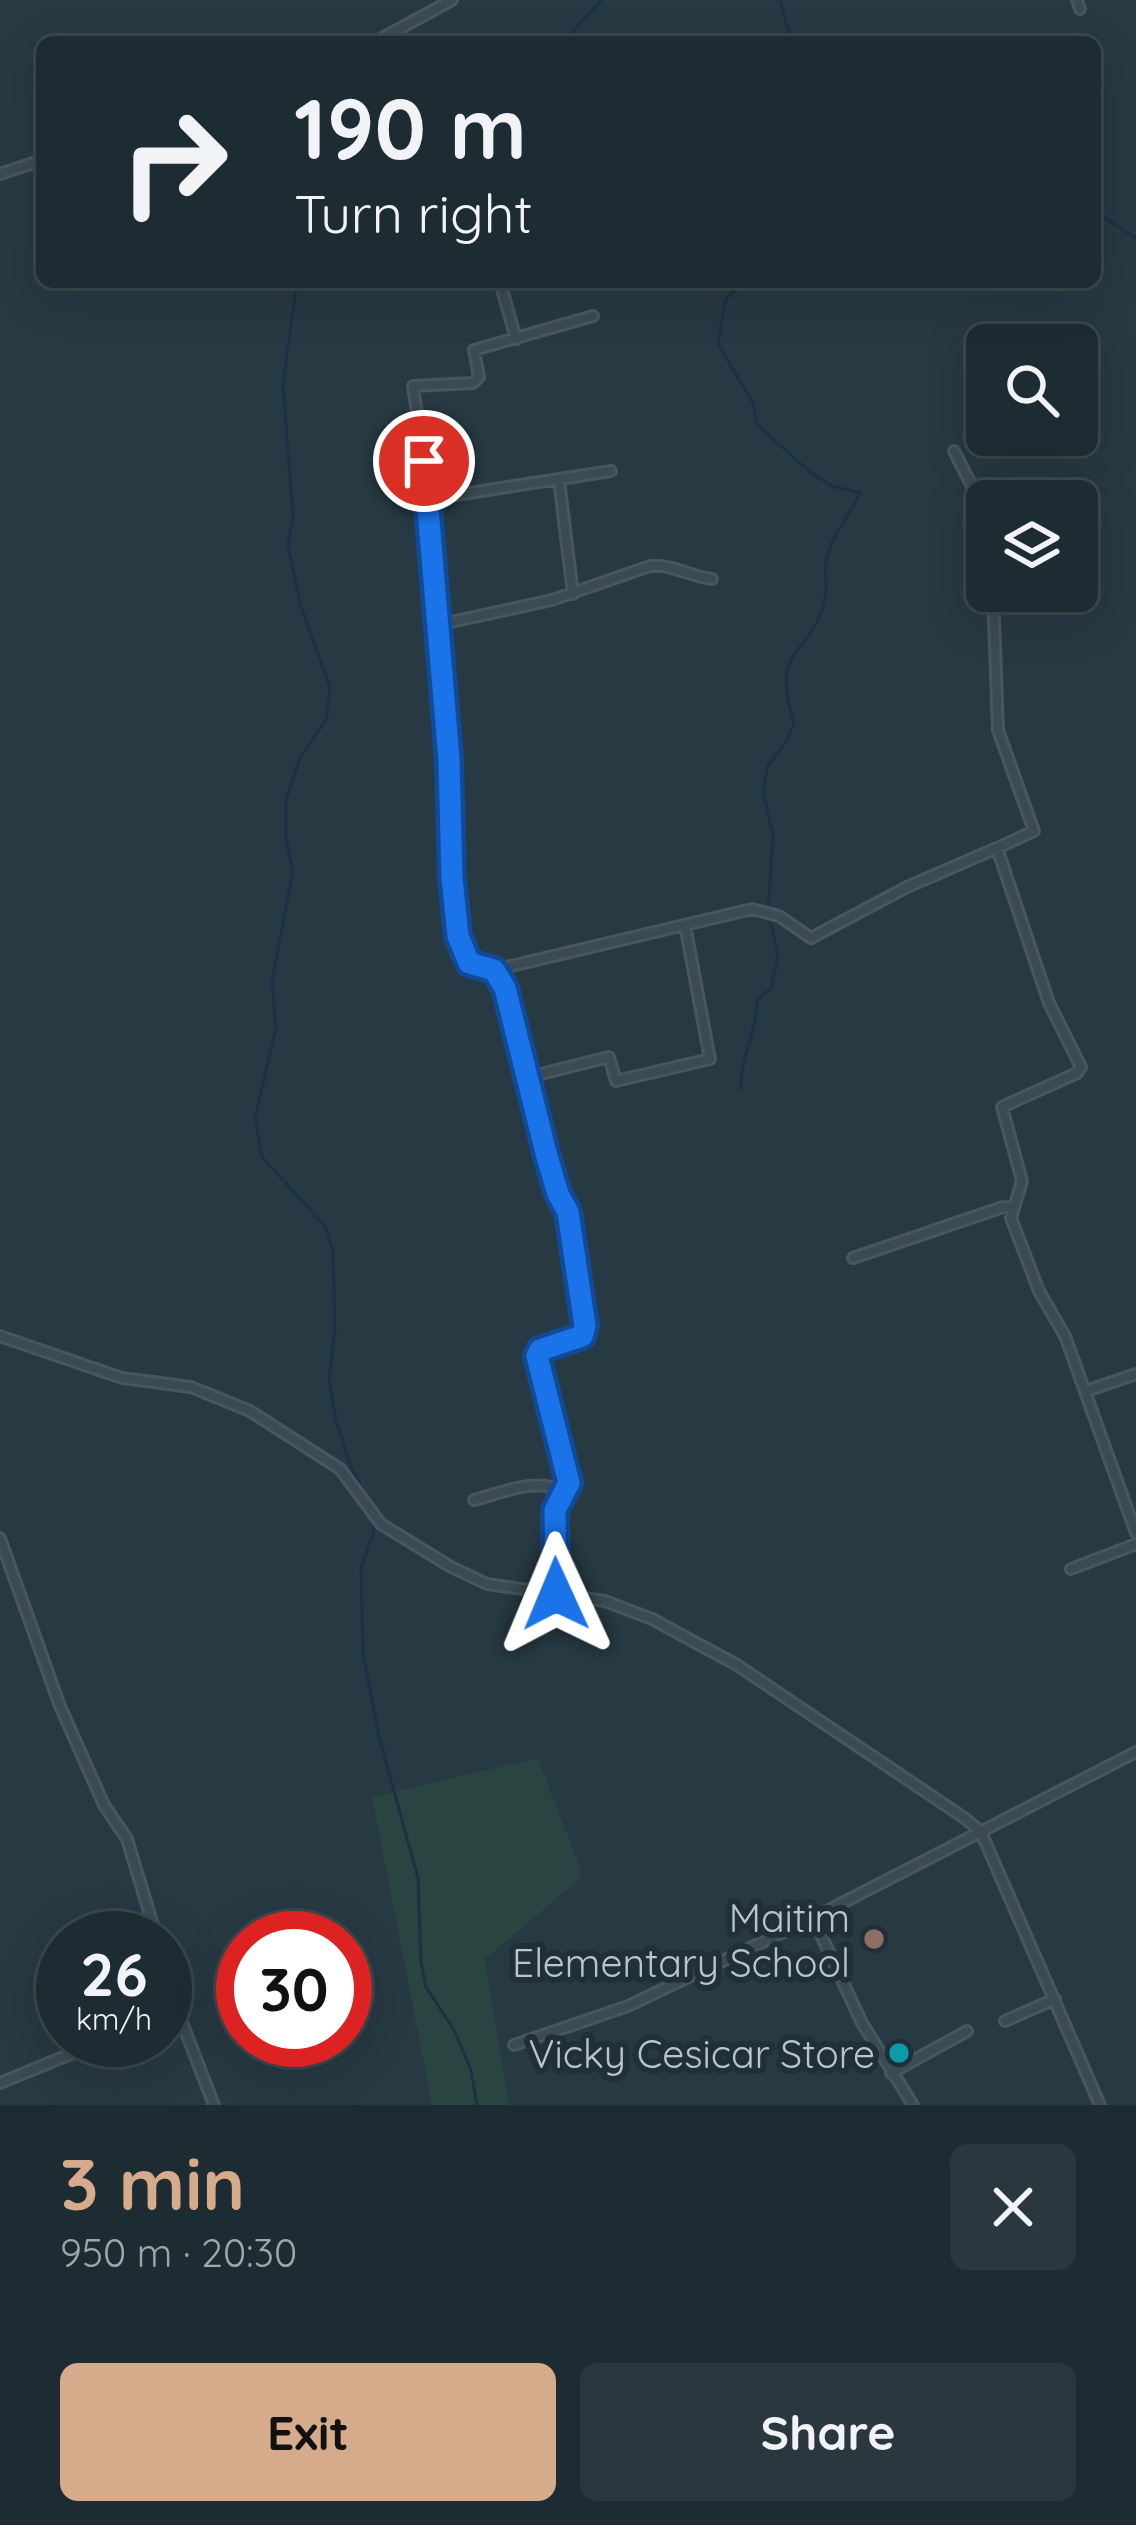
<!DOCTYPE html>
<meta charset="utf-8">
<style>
body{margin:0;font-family:Quicksand,sans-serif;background:#2a373e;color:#f1f3f6;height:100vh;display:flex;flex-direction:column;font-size:45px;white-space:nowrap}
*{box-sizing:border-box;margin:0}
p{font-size:39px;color:#a0a7ac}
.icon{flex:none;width:66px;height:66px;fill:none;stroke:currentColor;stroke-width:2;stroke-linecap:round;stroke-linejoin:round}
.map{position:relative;height:2105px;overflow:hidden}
.drawer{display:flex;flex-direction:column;background:#1d2b32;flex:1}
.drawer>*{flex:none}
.top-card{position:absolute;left:36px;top:36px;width:1065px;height:252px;border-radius:18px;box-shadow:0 12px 48px #0002,0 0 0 3px #3b474d;background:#1d2b32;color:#f1f3f6;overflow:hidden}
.controls{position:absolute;left:966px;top:324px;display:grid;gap:24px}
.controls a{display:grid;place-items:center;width:132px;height:132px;border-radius:18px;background:#1d2b32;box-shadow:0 12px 48px #0002,0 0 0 3px #3b474d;font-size:60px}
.speed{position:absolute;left:36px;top:1911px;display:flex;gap:24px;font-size:60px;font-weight:700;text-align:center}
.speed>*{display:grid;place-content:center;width:156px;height:156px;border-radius:50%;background:#1d2b32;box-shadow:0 12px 48px #0002,0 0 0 3px #3b474d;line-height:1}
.speed small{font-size:30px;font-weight:400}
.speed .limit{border:18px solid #d22;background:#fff;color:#111}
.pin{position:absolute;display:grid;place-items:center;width:102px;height:102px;color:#fff;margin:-51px;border:6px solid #fff;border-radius:50%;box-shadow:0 3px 12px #0007}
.me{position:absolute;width:132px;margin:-66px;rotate:359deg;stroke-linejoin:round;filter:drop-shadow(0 0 9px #0008)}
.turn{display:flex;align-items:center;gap:42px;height:252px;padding:0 60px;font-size:54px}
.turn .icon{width:156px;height:156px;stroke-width:2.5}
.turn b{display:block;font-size:84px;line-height:102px}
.round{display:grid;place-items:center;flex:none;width:126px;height:126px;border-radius:18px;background:#2a373e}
.headline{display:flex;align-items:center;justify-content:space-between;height:204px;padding:0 60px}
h1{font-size:72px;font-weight:700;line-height:90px;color:#d6ab8b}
.button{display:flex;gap:24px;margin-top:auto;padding:24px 60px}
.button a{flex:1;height:138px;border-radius:18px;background:#d6ab8b;color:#111;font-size:48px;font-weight:700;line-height:138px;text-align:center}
.button a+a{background:#2a373e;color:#f1f3f6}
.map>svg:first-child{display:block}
.green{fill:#294441}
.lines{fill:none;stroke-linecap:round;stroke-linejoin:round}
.stream{stroke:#193342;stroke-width:3}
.street-casing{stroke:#48565f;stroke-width:14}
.street{stroke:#3b4a53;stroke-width:8}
.route-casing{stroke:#114b97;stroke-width:30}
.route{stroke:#1a73e8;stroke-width:21}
.education-dot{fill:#8d6e63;stroke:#202f38;stroke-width:4.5}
.culture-dot{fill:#0f9aa8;stroke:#202f38;stroke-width:4.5}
.labels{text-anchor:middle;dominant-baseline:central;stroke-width:12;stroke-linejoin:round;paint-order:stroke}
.poi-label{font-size:39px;fill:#b8c5cc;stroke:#202f38;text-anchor:end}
</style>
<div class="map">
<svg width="1136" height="2105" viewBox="0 0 1136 2105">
<rect width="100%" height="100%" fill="#273943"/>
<path class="green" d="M 538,1758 L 583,1876 L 485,1959 L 509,2105 L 432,2105 L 372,1797 Z"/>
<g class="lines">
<path class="stream" d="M 780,0 L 789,33 L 800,42
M 563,42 L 602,0
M 1095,211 L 1136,238
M 297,282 L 283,384 L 293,515 L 288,546 L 301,607 L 330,687 L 326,720 L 300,758 L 286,800 L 286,839 L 293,871 L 272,981 L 276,1028 L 255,1118 L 262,1157 L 325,1226 L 333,1251 L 335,1328 L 329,1379 L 336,1421 L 352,1470 L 369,1502
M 741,1089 C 740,1058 757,1032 757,1001 L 771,988 L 778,955 L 768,910 L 773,836 L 763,790 L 768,766 L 786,742 L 794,723 C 769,644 810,660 825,600 C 828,587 824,575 826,562 C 829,539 850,515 860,493 L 832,486 L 810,472 L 762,429 L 757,424 L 753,403 L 718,344 L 726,299 L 744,282
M 372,1517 L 374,1531 L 361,1568 L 363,1653 L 379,1737 L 418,1878 L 421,1962 L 426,1987 L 454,2030 L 471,2070 L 477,2105"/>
<g class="street-casing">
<path id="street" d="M 1077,0 L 1080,9
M 375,42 L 452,0
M 0,174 L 42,160
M 500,282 L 516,339
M 593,316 L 474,350 L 479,377 L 473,383 L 413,386 L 430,499 L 434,597 L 449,759 L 451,878 L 463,955 L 469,963 L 494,970 L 752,909 L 779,916 L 811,938 L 907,887 L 997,848
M 954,451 L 974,490 L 987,538
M 559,480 L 573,594
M 430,499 L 611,471
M 993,591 L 998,730 L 1034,831 L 997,848 L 1049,1003 L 1081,1067 L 1077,1073 L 1002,1107 L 1022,1181 L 1011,1218 L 1039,1291 L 1065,1336 L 1136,1533
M 437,625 L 552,600 L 650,566 C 673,564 689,576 712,579
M 494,970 L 505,988 L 524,1053 L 533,1105 L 555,1185 L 568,1212 L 585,1326 L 582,1336 L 540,1350 L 537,1356 L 569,1483 L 555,1510 L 556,1594
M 529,1077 L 609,1057 L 616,1081 L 710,1059 L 685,925
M 853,1258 L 1003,1207 L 1013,1208
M 0,1336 L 122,1378 L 191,1387 L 250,1411 L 340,1469 L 381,1524 L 451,1567 L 487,1584 L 605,1601 L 652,1619 L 737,1665 L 966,1819 L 981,1832 L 1100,2105
M 1086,1391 L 1136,1374
M 474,1500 C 505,1492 535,1477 565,1492
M 0,1538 L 60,1706 L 104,1805 L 127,1839 L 157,1938
M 1071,1569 L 1136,1544
M 813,1918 L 862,2023 L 913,2105
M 165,1967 L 178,2012 L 214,2105
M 1005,2021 L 1055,1999
M 514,2045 L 628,2006 L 813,1918 L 1136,1752
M 891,2073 L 967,2031
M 0,2083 L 105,2040"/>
</g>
<use href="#street" class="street"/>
</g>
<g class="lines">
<g class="route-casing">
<path id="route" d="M 424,461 L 449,759 L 452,878 L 458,936 L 469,963 L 494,970 L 505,988 L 546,1153 L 558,1194 L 568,1212 L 585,1326 L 582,1336 L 540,1350 L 537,1356 L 569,1483 L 555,1510 L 556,1594"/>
</g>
<use href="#route" class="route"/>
</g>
<circle class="education-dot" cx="874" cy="1939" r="12"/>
<circle class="culture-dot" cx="899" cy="2053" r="12"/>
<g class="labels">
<g class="poi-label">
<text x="850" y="1917">Maitim<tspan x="850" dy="45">Elementary School</tspan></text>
<text x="875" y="2053">Vicky Cesicar Store</text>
</g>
</g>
</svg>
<div class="controls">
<a><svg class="icon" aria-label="search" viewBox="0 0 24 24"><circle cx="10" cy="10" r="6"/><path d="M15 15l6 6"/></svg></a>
<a><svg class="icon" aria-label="layers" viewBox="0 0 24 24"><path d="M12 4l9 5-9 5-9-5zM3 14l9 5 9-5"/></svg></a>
</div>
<div class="speed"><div>26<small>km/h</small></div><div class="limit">30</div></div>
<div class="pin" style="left:424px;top:461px;background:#d93025"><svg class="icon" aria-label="arrive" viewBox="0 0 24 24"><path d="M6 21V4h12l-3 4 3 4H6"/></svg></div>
<svg class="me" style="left:556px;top:1594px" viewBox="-20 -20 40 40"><path d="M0-17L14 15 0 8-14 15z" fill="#1a73e8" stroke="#fff" stroke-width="4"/></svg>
<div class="top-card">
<div class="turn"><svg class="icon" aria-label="right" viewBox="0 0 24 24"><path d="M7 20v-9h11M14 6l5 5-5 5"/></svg><div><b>190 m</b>Turn right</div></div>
</div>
</div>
<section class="drawer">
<div class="headline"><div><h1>3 min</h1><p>950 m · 20:30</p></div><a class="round"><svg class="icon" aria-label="close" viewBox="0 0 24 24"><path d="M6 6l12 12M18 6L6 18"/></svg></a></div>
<div class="button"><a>Exit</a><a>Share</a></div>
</section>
